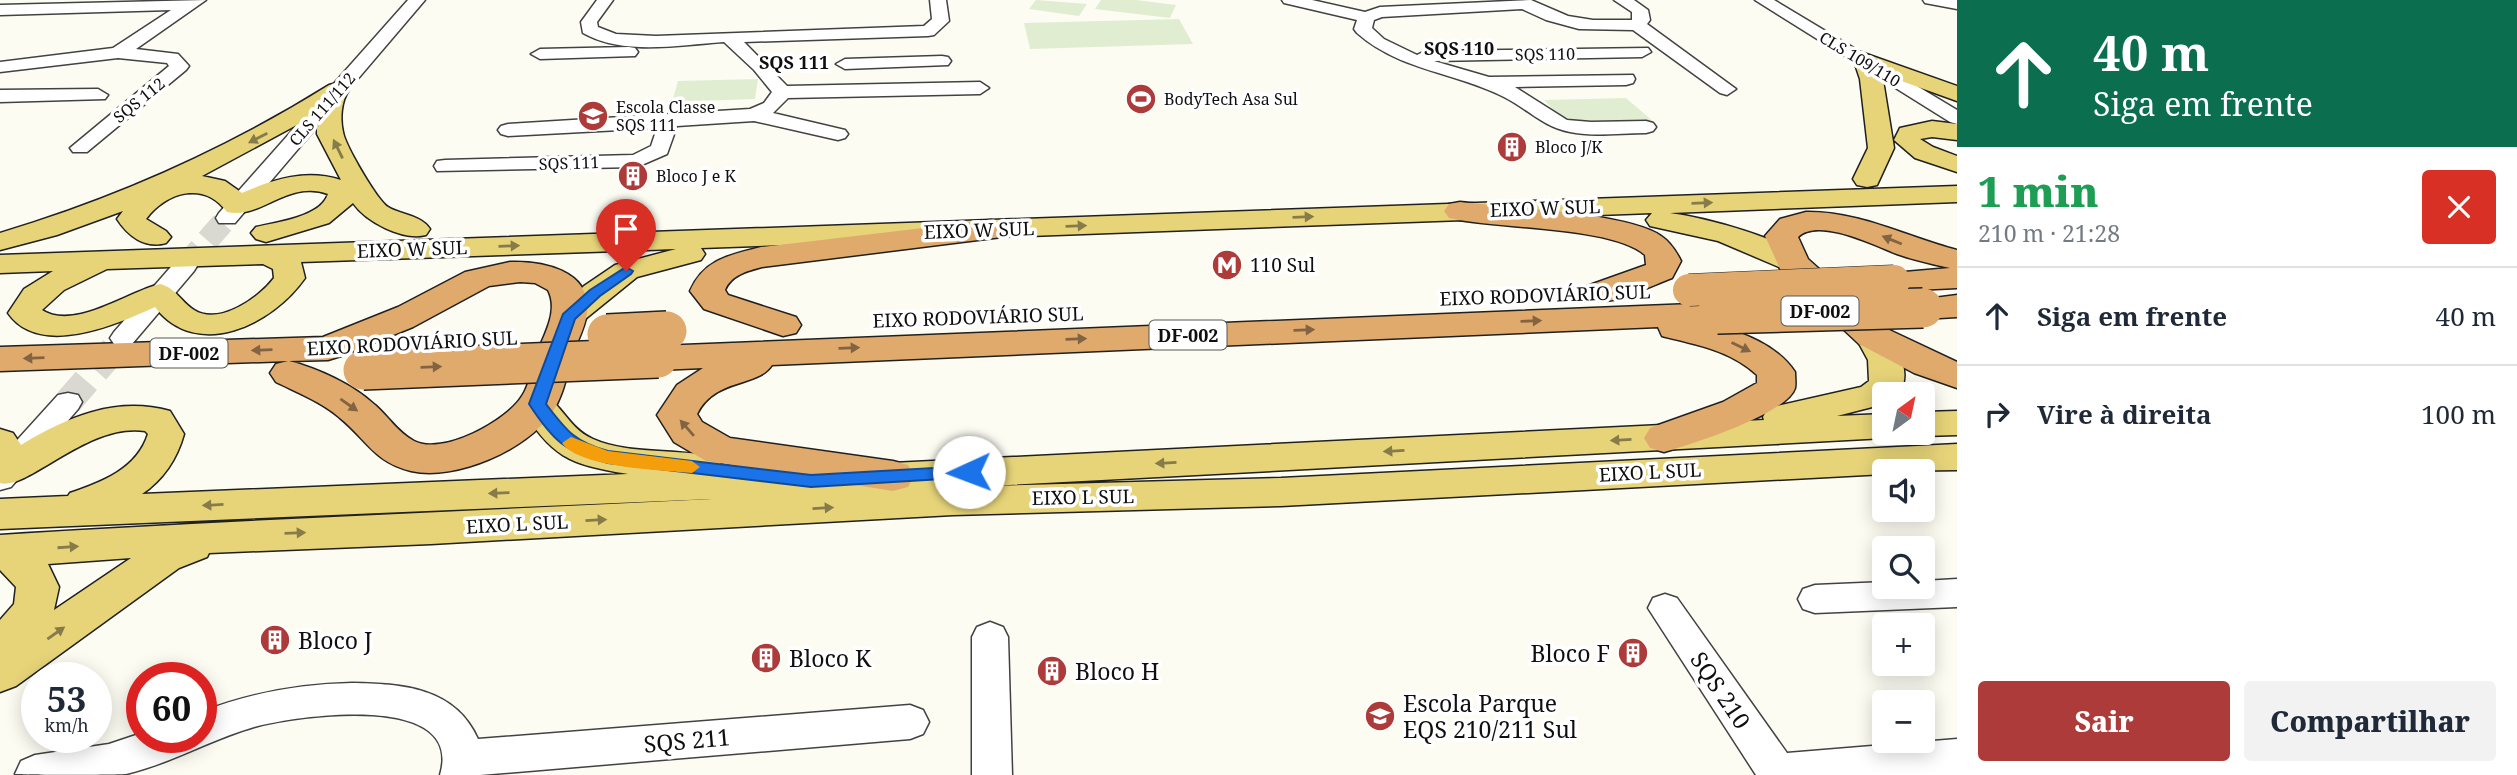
<!DOCTYPE html>
<html lang="pt">
<meta charset="utf-8">
<style>
body{margin:0;font-family:"Noto Serif",serif;background:#f2f2f3;color:#1f2937;height:100vh;display:flex;flex-direction:column;font-size:26px;white-space:nowrap}
*{box-sizing:border-box;margin:0}
p{font-size:23px;color:#747a83}
.icon{flex:none;width:38px;height:38px;fill:none;stroke:currentColor;stroke-width:2;stroke-linecap:round;stroke-linejoin:round}
.map{position:relative;flex:1;overflow:hidden}
.panel{display:flex;flex-direction:column;background:#fff;width:560px}
.panel>*{flex:none}
.top-card{background:#0b6e4f;color:#fff;overflow:hidden}
.needle{width:46px;rotate:33deg}
.tools{position:absolute;left:1872px;top:382px;display:grid;gap:14px}
.tools a{display:grid;place-items:center;width:63px;height:63px;border-radius:7px;background:#fff;box-shadow:0 4px 18px #0003;font-size:35px}
.speed{position:absolute;left:21px;top:662px;display:flex;gap:14px;font-size:35px;font-weight:700;text-align:center}
.speed>*{display:grid;place-content:center;width:91px;height:91px;border-radius:50%;background:#fff;box-shadow:0 4px 18px #0003;line-height:1}
.speed small{font-size:18px;font-weight:400}
.speed .limit{border:10px solid #d22;background:#fff;color:#111}
.pin{position:absolute;display:grid;place-items:center;width:60px;height:60px;color:#fff;margin:-72px -30px;border-radius:50% 50% 50% 0;rotate:-45deg;box-shadow:0 0 7px #0007}
.pin .icon{rotate:45deg}
.me{position:absolute;width:77px;margin:-38px;rotate:268deg;stroke-linejoin:round;filter:drop-shadow(0 0 5px #0008)}
.turn{display:flex;align-items:center;gap:24px;height:147px;padding:0 21px;font-size:32px}
.turn .icon{width:91px;height:91px;stroke-width:2.5}
.turn b{display:block;font-size:49px;line-height:60px}
.round{display:grid;place-items:center;flex:none;width:74px;height:74px;border-radius:7px;background:#f2f2f3}
.summary{display:flex;align-items:center;justify-content:space-between;height:119px;padding:0 21px}
h1{font-size:42px;font-weight:800;line-height:52px;color:#1e9e55}
.action{display:flex;gap:14px;margin-top:auto;padding:14px 21px}
.action a{flex:1;height:80px;border-radius:7px;background:#ad3b39;color:#fff;font-size:28px;font-weight:800;line-height:80px;text-align:center}
.action a+a{background:#f2f2f3;color:#1f2937}
ul{padding:0;list-style:none}
li{display:flex;align-items:center;gap:21px;height:98px;padding:0 21px;border-top:2px solid #e0e1e3}
li div{flex:1}
li b{display:block;font-size:26px}
li em{font-style:normal}
main{display:flex;flex:1;min-height:0}
.map>svg:first-child{display:block}
.pitch{fill:#e1edd1}
.lines{fill:none;stroke-linecap:round;stroke-linejoin:round}
.minor-tunnel-far1{stroke:#d9d8d1;stroke-width:23;stroke-dasharray:23 11;stroke-linecap:butt}
.minor-tunnel{stroke:#d9d8d1;stroke-width:28;stroke-dasharray:28 14;stroke-linecap:butt}
.minor-casing{stroke:#424242;stroke-width:3}
.major-casing{stroke:#202020;stroke-width:3}
.highway-casing{stroke:#202020;stroke-width:3}
.minor{fill:#fff;fill-rule:evenodd}
.major{fill:#e7d479;fill-rule:evenodd}
.highway{fill:#e1aa6d;fill-rule:evenodd}
.highway-bridge-far1-casing{stroke:#202020;stroke-width:33;stroke-linecap:butt}
.highway-bridge-casing{stroke:#202020;stroke-width:42;stroke-linecap:butt}
.highway-bridge-far1{stroke:#e1aa6d;stroke-width:32}
.highway-bridge{stroke:#e1aa6d;stroke-width:39}
.oneway{fill:#867b49}
.oneway2{fill:#826443}
.route{fill:#1a73e8;stroke:#114b97;stroke-width:2}
.slow{fill:#f59e0b}
.labels{text-anchor:middle;dominant-baseline:central;stroke-width:7;stroke-linejoin:round;paint-order:stroke}
.far-street-label{font-size:16px;fill:#0f0f0f;stroke:#fff}
.far-poi-label{font-size:16px;fill:#0f0f0f;stroke:#fff;text-anchor:start}
.far-neighbourhood-label{font-size:18px;font-weight:bold;fill:#0f0f0f;stroke:#fff}
.shield{fill:#fff;stroke:#575757;stroke-width:2}
.shield-label{font-size:18px;font-weight:bold;fill:#0f0f0f}
.street-label{font-size:19px;fill:#0f0f0f;stroke:#fff}
.poi-label{font-size:19px;fill:#0f0f0f;stroke:#fff;text-anchor:start}
.near-poi-label{font-size:23px;fill:#0f0f0f;stroke:#fff;text-anchor:start}
.near-street-label{font-size:23px;fill:#0f0f0f;stroke:#fff}
</style>
<main>
<div class="map">
<svg width="1957" height="775" viewBox="0 0 1957 775">
<rect width="100%" height="100%" fill="#fdfcf3"/>
<path class="pitch" d="M 1036,0 L 1087,4 L 1079,16 L 1029,9 Z
M 1101,0 L 1136,0 L 1176,5 L 1170,18 L 1095,9 Z
M 1179,19 L 1193,44 L 1030,49 L 1024,23 Z
M 758,79 L 755,99 L 672,102 L 678,81 Z
M 1626,98 L 1654,122 L 1568,125 L 1544,100 Z"/>
<g class="lines">
<path class="minor-tunnel-far1" d="M 185,266 L 227,218"/>
<path class="minor-tunnel" d="M 68,402 L 122,340"/>
<g class="minor-casing">
<path id="minor" d="M 206,0 L 136,49 L 178,54 L 189,66 L 186,70 L 87,152 L 73,152 L 70,148 L 169,66 L 167,63 L 118,58 L 0,72 L 0,62 L 113,48 L 171,10 L 0,15 L 0,5 Z
M 408,0 L 425,0 L 235,223 L 219,223 L 216,218 L 219,213 Z
M 597,0 L 613,0 L 597,22 L 598,27 L 616,34 L 656,36 L 924,26 L 932,19 L 930,0 L 946,0 L 949,21 L 934,35 L 928,36 L 744,42 L 787,86 L 980,82 L 989,88 L 980,94 L 788,98 L 773,113 L 845,130 L 848,134 L 845,138 L 838,140 L 754,121 L 677,126 L 667,154 L 637,167 L 437,171 L 434,166 L 437,161 L 445,160 L 633,155 L 651,146 L 657,128 L 508,136 L 501,134 L 498,130 L 501,126 L 508,124 L 750,109 L 764,103 L 772,92 L 754,70 L 724,42 C 678,45 624,56 583,33 L 581,22 Z
M 1282,0 L 1312,0 L 1365,12 L 1380,7 L 1531,0 L 1568,16 L 1593,20 L 1632,20 L 1632,12 L 1614,0 L 1634,0 L 1648,10 L 1650,20 L 1647,24 L 1736,89 L 1727,95 L 1720,93 L 1633,30 L 1579,29 L 1546,20 L 1522,9 L 1382,17 L 1374,20 L 1372,28 L 1384,39 L 1417,55 L 1425,51 L 1648,48 L 1651,52 L 1642,57 L 1434,61 L 1489,77 L 1633,75 L 1635,79 L 1633,83 L 1626,85 L 1515,87 L 1567,120 L 1591,122 L 1646,121 L 1653,123 L 1656,127 L 1653,131 L 1646,133 C 1621,133 1595,137 1570,132 C 1543,127 1528,109 1504,97 C 1455,72 1400,71 1357,33 L 1354,29 L 1357,20 L 1284,3 Z
M 1755,0 L 1774,0 L 1957,110 L 1957,124 L 1950,122 Z
M 1923,0 L 1957,0 L 1957,9 L 1925,3 Z
M 629,47 L 635,48 L 638,52 L 635,56 L 540,59 L 531,54 L 540,49 Z
M 942,56 L 948,57 L 951,61 L 948,65 L 845,69 L 836,64 L 845,59 Z
M 98,89 L 108,95 L 105,99 L 0,102 L 0,90 Z
M 185,259 L 194,261 L 197,266 L 194,271 L 132,344 L 123,346 L 114,344 L 110,338 L 114,332 L 176,261 Z
M 68,393 L 78,395 L 82,402 L 78,409 L 11,487 L 0,490 L 0,459 L 58,395 Z
M 1957,579 L 1957,607 L 1815,613 L 1803,609 L 1798,599 L 1803,589 L 1815,585 L 1885,582 L 1885,586 L 1923,586 L 1923,581 Z
M 1665,594 L 1677,598 L 1787,753 L 1957,739 L 1957,775 L 1756,775 L 1648,608 L 1653,598 Z
M 990,622 L 1003,627 L 1008,637 L 1012,775 L 972,775 L 972,637 L 977,627 Z
M 352,683 C 402,684 455,687 478,739 L 910,705 L 923,710 L 929,722 L 923,734 L 910,739 L 480,775 L 440,775 C 465,691 298,715 254,727 C 209,740 172,763 126,774 C 111,775 30,775 15,774 L 21,761 L 35,755 L 109,744 L 142,733 L 142,737 L 201,737 L 201,712 C 251,693 298,684 352,683 Z"/>
</g>
<g class="major-casing">
<path id="major" d="M 1858,51 L 1957,86 L 1957,101 L 1882,74 L 1894,148 L 1877,185 L 1867,187 L 1857,185 L 1853,179 L 1868,148 L 1860,79 L 1855,64 L 1847,58 L 1850,53 Z
M 337,83 L 345,85 L 349,90 C 341,101 340,119 343,132 C 345,145 377,200 388,207 C 401,215 421,215 430,229 L 426,235 C 403,241 366,222 353,203 L 329,223 L 266,242 L 256,239 L 251,233 L 256,227 C 277,222 321,217 328,194 C 288,179 260,220 227,212 C 205,181 167,191 146,219 L 166,231 L 171,237 L 166,243 C 145,249 128,236 117,219 L 123,211 L 57,235 L 0,250 L 0,233 C 116,198 225,150 329,85 ZM 317,114 L 317,134 L 341,180 C 306,169 274,179 242,193 L 225,181 L 202,176 Z
M 1932,121 L 1957,124 L 1957,140 L 1932,137 L 1920,139 L 1933,147 L 1957,156 L 1957,172 L 1915,158 L 1894,140 L 1900,128 Z
M 1957,186 L 1957,202 L 1670,213 C 1701,217 1791,239 1808,264 L 1804,270 L 1793,273 L 1718,241 L 1650,226 L 1646,220 L 1652,213 L 701,248 L 705,254 L 701,260 L 637,277 L 579,324 L 568,327 L 557,324 L 552,317 L 584,286 L 615,265 L 676,249 L 301,262 L 305,278 C 273,324 198,362 155,307 C 116,325 39,358 8,313 L 24,289 L 53,271 L 0,273 L 0,255 ZM 263,264 L 273,269 L 274,278 C 259,298 219,326 194,310 C 180,301 176,288 160,284 C 127,292 74,331 42,310 L 64,290 L 107,269 Z
M 1872,326 L 1884,329 C 1897,348 1913,371 1899,394 L 1885,394 L 1884,404 L 1837,416 L 1885,414 L 1885,432 L 1899,432 L 1885,438 L 990,486 L 1281,478 L 1957,444 L 1957,470 L 1885,471 L 1885,474 L 1281,506 L 953,515 L 431,544 L 209,553 L 207,557 L 179,568 L 16,686 L 0,692 L 0,620 L 14,604 L 16,587 L 0,570 L 0,535 C 237,520 475,511 712,499 L 0,529 L 0,499 L 68,496 L 70,493 C 102,482 137,469 148,434 L 145,431 C 88,422 27,491 0,483 L 0,429 L 13,433 L 21,445 C 67,417 116,396 170,411 L 184,434 C 177,459 164,479 142,494 L 628,474 C 567,464 552,457 519,404 L 524,396 C 559,386 561,425 593,439 C 632,456 677,447 717,458 L 723,468 L 722,471 L 811,467 L 1764,420 L 1763,417 L 1768,408 L 1861,387 L 1869,381 L 1868,360 L 1855,336 L 1860,329 ZM 131,558 L 54,610 L 59,587 L 48,564 Z
M 1957,411 L 1957,435 L 1923,436 L 1910,432 L 1923,432 L 1923,412 Z"/>
</g>
<g class="highway-casing">
<path id="highway" d="M 1460,202 C 1504,207 1629,213 1661,236 C 1670,242 1676,251 1681,261 L 1672,278 C 1647,287 1614,307 1587,300 L 1582,293 L 1587,286 L 1646,265 L 1645,255 C 1613,226 1496,229 1449,218 L 1444,211 L 1449,204 Z
M 1806,212 C 1859,211 1907,237 1957,250 L 1957,288 L 1894,291 L 1882,288 L 1877,281 L 1882,274 L 1950,268 C 1932,264 1914,260 1897,254 C 1874,245 1818,217 1798,237 L 1808,259 L 1885,328 L 1957,362 L 1957,388 L 1914,373 L 1859,344 L 1781,271 L 1765,236 L 1780,219 Z
M 991,220 L 1002,223 L 1007,230 L 1002,237 L 762,267 C 747,271 731,275 725,290 L 728,295 L 796,317 L 801,325 L 796,333 L 783,336 L 704,309 L 690,291 C 704,259 730,255 761,247 Z
M 510,262 C 542,261 592,270 587,313 C 585,327 578,340 573,353 C 567,374 564,394 552,413 C 526,450 456,481 411,471 C 374,462 367,440 340,418 C 322,402 298,393 276,382 L 270,373 L 276,364 L 288,361 L 0,371 L 0,347 L 323,337 L 398,307 L 465,272 ZM 520,282 L 535,283 L 548,290 C 560,313 541,339 534,361 C 531,372 529,386 522,396 C 507,421 442,456 414,441 C 398,433 388,416 375,405 C 352,384 319,369 289,361 L 328,360 L 341,356 L 413,327 L 489,286 Z
M 1957,295 L 1957,317 L 1923,319 L 1911,315 L 1905,308 L 1911,301 Z
M 1717,303 L 1730,306 L 1735,314 L 1730,322 L 1714,325 C 1744,333 1777,345 1795,372 C 1795,377 1796,384 1795,388 C 1787,414 1690,445 1664,452 L 1650,448 L 1644,438 L 1650,428 L 1723,402 L 1757,383 L 1757,375 C 1730,350 1697,345 1662,336 L 1658,327 L 772,365 C 757,388 716,377 697,414 L 702,422 L 730,438 L 893,461 L 908,465 L 914,476 L 908,487 L 893,491 L 706,461 L 674,442 L 657,415 L 677,385 L 703,368 L 658,370 L 645,366 L 639,358 L 645,350 L 658,346 Z"/>
</g>
<use href="#minor" class="minor"/>
<use href="#major" class="major"/>
<use href="#highway" class="highway"/>
<g class="highway-bridge-far1-casing">
<path id="highway-bridge-far1" d="M 1689,290 L 1894,281"/>
</g>
<g class="highway-bridge-casing">
<path id="highway-bridge" d="M 1717,314 L 1923,308
M 607,334 L 667,331
M 363,370 L 658,358"/>
</g>
<use href="#highway-bridge-far1" class="highway-bridge-far1"/>
<use href="#highway-bridge" class="highway-bridge"/>
</g>
<defs><path id="oneway-solid" d="M-6-.8H1V-3.2L6.5 0L1 3.2V.8H-6Z" transform="scale(1.75)"/></defs>
<g class="oneway">
<use href="#oneway-solid" transform="translate(258 138) rotate(153)"/>
<use href="#oneway-solid" transform="translate(338 149) rotate(-116)"/>
<use href="#oneway-solid" transform="translate(1702 203) rotate(-2)"/>
<use href="#oneway-solid" transform="translate(1303 217) rotate(-2)"/>
<use href="#oneway-solid" transform="translate(1076 226) rotate(-2)"/>
<use href="#oneway-solid" transform="translate(509 246) rotate(-2)"/>
<use href="#oneway-solid" transform="translate(1621 440) rotate(177)"/>
<use href="#oneway-solid" transform="translate(1394 451) rotate(177)"/>
<use href="#oneway-solid" transform="translate(1166 463) rotate(177)"/>
<use href="#oneway-solid" transform="translate(499 493) rotate(178)"/>
<use href="#oneway-solid" transform="translate(213 505) rotate(177)"/>
<use href="#oneway-solid" transform="translate(823 508) rotate(-3)"/>
<use href="#oneway-solid" transform="translate(596 520) rotate(-3)"/>
<use href="#oneway-solid" transform="translate(295 533) rotate(-2)"/>
<use href="#oneway-solid" transform="translate(68 547) rotate(-4)"/>
<use href="#oneway-solid" transform="translate(56 633) rotate(-35)"/>
</g>
<g class="oneway2">
<use href="#oneway-solid" transform="translate(1892 240) rotate(-158)"/>
<use href="#oneway-solid" transform="translate(1531 321) rotate(-2)"/>
<use href="#oneway-solid" transform="translate(1304 330) rotate(-2)"/>
<use href="#oneway-solid" transform="translate(1076 339) rotate(-2)"/>
<use href="#oneway-solid" transform="translate(1741 347) rotate(26)"/>
<use href="#oneway-solid" transform="translate(849 348) rotate(-2)"/>
<use href="#oneway-solid" transform="translate(262 350) rotate(178)"/>
<use href="#oneway-solid" transform="translate(34 358) rotate(178)"/>
<use href="#oneway-solid" transform="translate(431 367) rotate(-2)"/>
<use href="#oneway-solid" transform="translate(349 405) rotate(35)"/>
<use href="#oneway-solid" transform="translate(687 428) rotate(-131)"/>
</g>
<path class="route" d="M 626,267 L 633,271 L 631,274 L 600,296 L 575,319 L 546,404 C 566,430 574,442 608,451 L 811,475 L 969,466 L 978,472 L 975,477 L 811,487 L 608,463 C 564,451 554,442 529,404 L 563,314 L 590,290 Z"/>
<path class="slow" d="M 571,437 L 608,451 L 692,461 L 700,467 L 692,473 C 662,470 579,468 562,443 Z"/>
<defs>
<g id="stadium-disc" transform="scale(1.575)"><circle r="9.5" fill="#ad3b39" stroke="#fff"/><path d="M0-5a6.5 5 0 1 0 0 10a6.5 5 0 1 0 0-10ZM-3.5-1.8h7v3.6h-7Z" fill="#fff"/></g>
<g id="school-disc" transform="scale(1.575)"><circle r="9.5" fill="#ad3b39" stroke="#fff"/><path d="M0-5L7-2L0 1L-7-2ZM-4 1L0 2.5L4 1V4Q0 6-4 4Z" fill="#fff"/></g>
<g id="building-disc" transform="scale(1.575)"><circle r="9.5" fill="#ad3b39" stroke="#fff"/><path d="M-4-6H4V6H1V3H-1V6H-4ZM-2.5-4.3h1.7v1.8h-1.7ZM.8-4.3h1.7v1.8H.8ZM-2.5-1h1.7V.8h-1.7ZM.8-1h1.7V.8H.8Z" fill="#fff"/></g>
<g id="metro-disc" transform="scale(1.575)"><circle r="9.5" fill="#ad3b39" stroke="#fff"/><path d="M-5.5 5V-5H-3L0 0L3-5H5.5V5H3V-.5L0 4L-3-.5V5Z" fill="#fff"/></g>
</defs>
<g fill-rule="evenodd">
<use href="#stadium-disc" x="1141" y="99"/>
<use href="#school-disc" x="593" y="116"/>
<use href="#building-disc" x="1512" y="147"/>
<use href="#building-disc" x="633" y="176"/>
<use href="#metro-disc" x="1227" y="265"/>
<use href="#building-disc" x="275" y="640"/>
<use href="#building-disc" x="1633" y="653"/>
<use href="#building-disc" x="766" y="658"/>
<use href="#building-disc" x="1052" y="671"/>
<use href="#school-disc" x="1380" y="716"/>
</g>
<g class="labels">
<g class="far-street-label">
<text transform="translate(1545 54) rotate(-1)">SQS 110</text>
<text transform="translate(1860 59) rotate(31)">CLS 109/110</text>
<text transform="translate(139 100) rotate(-39)">SQS 112</text>
<text transform="translate(322 109) rotate(-49)">CLS 111/112</text>
<text transform="translate(569 163) rotate(-2)">SQS 111</text>
</g>
<g class="far-poi-label">
<text x="1164" y="99">BodyTech Asa Sul</text>
<text x="616" y="107">Escola Classe<tspan x="616" dy="18">SQS 111</tspan></text>
<text x="1535" y="147">Bloco J/K</text>
<text x="656" y="176">Bloco J e K</text>
</g>
<g class="far-neighbourhood-label">
<text x="1459" y="48">SQS 110</text>
<text x="794" y="62">SQS 111</text>
</g>
<g class="shield">
<rect x="1781.5" y="296.5" width="77" height="29" rx="5"/>
<rect x="1149.5" y="320.5" width="77" height="29" rx="5"/>
<rect x="150.5" y="338.5" width="77" height="29" rx="5"/>
</g>
<g class="shield-label">
<text x="1820" y="311">DF-002</text>
<text x="1188" y="335">DF-002</text>
<text x="189" y="353">DF-002</text>
</g>
<g class="street-label">
<text transform="translate(1545 208) rotate(-2)">EIXO W SUL</text>
<text transform="translate(979 230) rotate(-2)">EIXO W SUL</text>
<text transform="translate(412 249) rotate(-2)">EIXO W SUL</text>
<text transform="translate(1545 295) rotate(-2)">EIXO RODOVIÁRIO SUL</text>
<text transform="translate(978 317) rotate(-2)">EIXO RODOVIÁRIO SUL</text>
<text transform="translate(412 343) rotate(-3)">EIXO RODOVIÁRIO SUL</text>
<text transform="translate(1650 472) rotate(-3)">EIXO L SUL</text>
<text transform="translate(1083 497) rotate(-1)">EIXO L SUL</text>
<text transform="translate(517 524) rotate(-3)">EIXO L SUL</text>
</g>
<g class="poi-label">
<text x="1250" y="265">110 Sul</text>
</g>
<g class="near-poi-label">
<text x="298" y="640">Bloco J</text>
<text x="1610" y="653" text-anchor="end">Bloco F</text>
<text x="789" y="658">Bloco K</text>
<text x="1075" y="671">Bloco H</text>
<text x="1403" y="703">Escola Parque<tspan x="1403" dy="26">EQS 210/211 Sul</tspan></text>
</g>
<g class="near-street-label">
<text transform="translate(1721 690) rotate(56)">SQS 210</text>
<text transform="translate(687 740) rotate(-5)">SQS 211</text>
</g>
</g>
</svg>
<div class="tools">
<a><svg class="needle" viewBox="-14 -14 28 28"><path d="M0-13l5 13h-10z" fill="#e53935"/><path d="M0 13l5-13h-10z" fill="#747a83"/></svg></a>
<a><svg class="icon" aria-label="sound" viewBox="0 0 24 24"><path d="M4 9h4l5-4v14l-5-4H4zM17 9q2 3 0 6"/></svg></a>
<a><svg class="icon" aria-label="search" viewBox="0 0 24 24"><circle cx="10" cy="10" r="6"/><path d="M15 15l6 6"/></svg></a>
<a>+</a>
<a>−</a>
</div>
<div class="speed"><div>53<small>km/h</small></div><div class="limit">60</div></div>
<div class="pin" style="left:626px;top:271px;background:#d93025"><svg class="icon" aria-label="arrive" viewBox="0 0 24 24"><path d="M6 21V4h12l-3 4 3 4H6"/></svg></div>
<svg class="me" style="left:969px;top:472px" viewBox="-20 -20 40 40"><circle r="19" fill="#fff"/><path d="M0-13L10 11 0 6-10 11z" fill="#1a73e8"/></svg>
</div>
<section class="panel">
<div class="top-card">
<div class="turn"><svg class="icon" aria-label="ahead" viewBox="0 0 24 24"><path d="M12 20V5M6 11l6-6 6 6"/></svg><div><b>40 m</b>Siga em frente</div></div>
</div>
<div class="summary"><div><h1>1 min</h1><p>210 m · 21:28</p></div><a class="round" style="background:#d93025;color:#fff"><svg class="icon" aria-label="close" viewBox="0 0 24 24"><path d="M6 6l12 12M18 6L6 18"/></svg></a></div>
<ul>
<li><svg class="icon" aria-label="ahead" viewBox="0 0 24 24"><path d="M12 20V5M6 11l6-6 6 6"/></svg><div><b>Siga em frente</b></div><em>40 m</em></li>
<li><svg class="icon" aria-label="right" viewBox="0 0 24 24"><path d="M7 20v-9h11M14 6l5 5-5 5"/></svg><div><b>Vire à direita</b></div><em>100 m</em></li>
</ul>
<div class="action"><a>Sair</a><a>Compartilhar</a></div>
</section>
</main>
